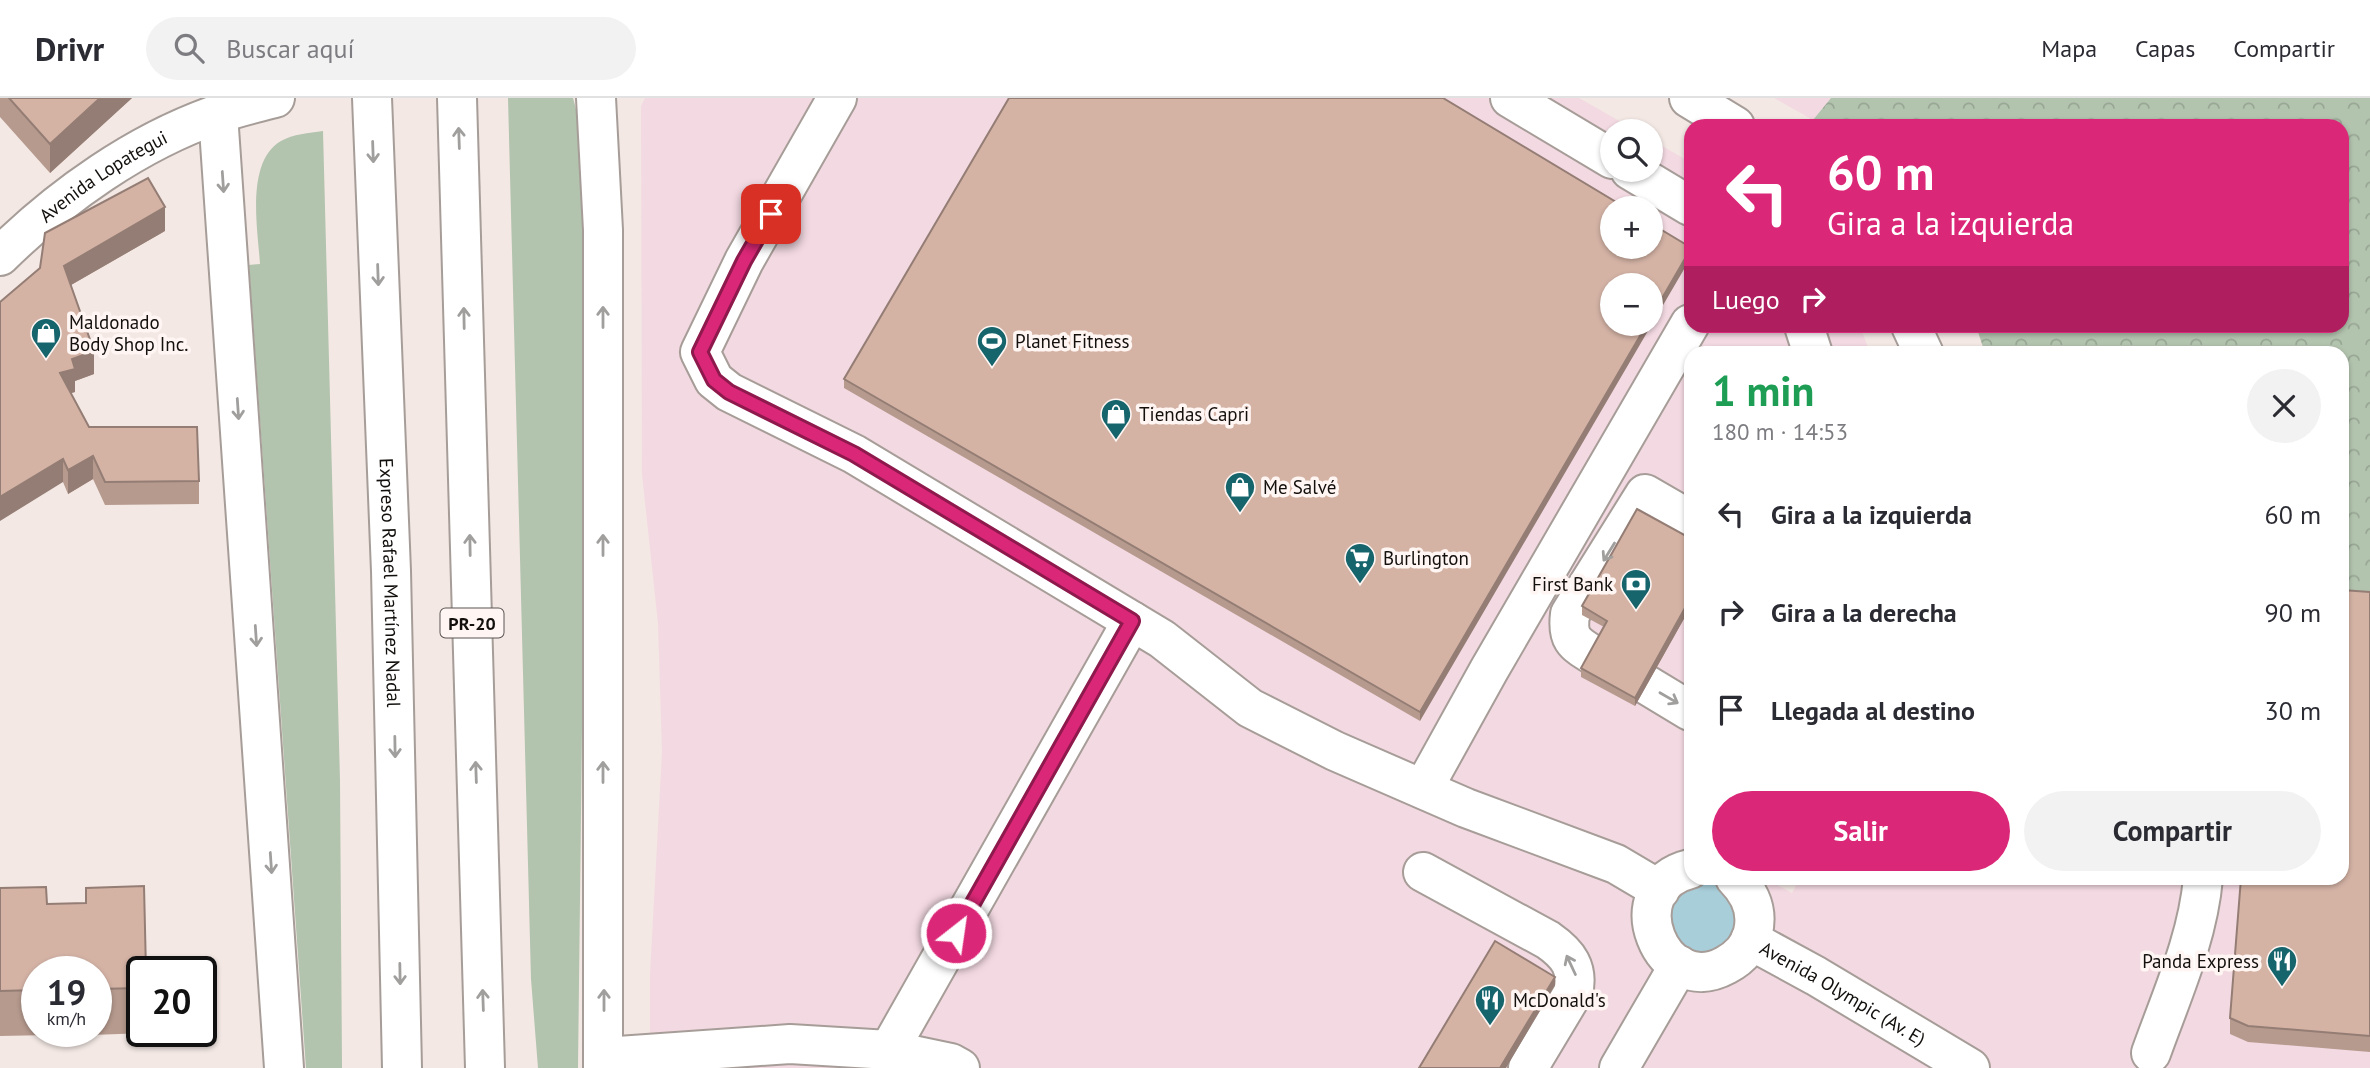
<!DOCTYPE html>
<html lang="es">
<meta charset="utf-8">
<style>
body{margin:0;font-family:"PT Sans",sans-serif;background:#f2f2f3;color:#2b2b33;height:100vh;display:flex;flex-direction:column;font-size:26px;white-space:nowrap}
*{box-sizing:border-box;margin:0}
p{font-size:23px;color:#7c7c81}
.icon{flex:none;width:38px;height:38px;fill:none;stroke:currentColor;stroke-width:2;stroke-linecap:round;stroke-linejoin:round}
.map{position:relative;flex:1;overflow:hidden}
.details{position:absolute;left:1684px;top:248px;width:665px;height:539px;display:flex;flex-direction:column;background:#fff;border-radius:21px;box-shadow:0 2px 5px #0004}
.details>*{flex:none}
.guide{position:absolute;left:1684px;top:21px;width:665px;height:214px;border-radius:21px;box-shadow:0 2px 5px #0004;background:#db2777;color:#fff;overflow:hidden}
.controls{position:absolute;left:1600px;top:21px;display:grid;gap:14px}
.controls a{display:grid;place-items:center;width:63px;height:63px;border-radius:50%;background:#fff;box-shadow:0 2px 5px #0004;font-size:35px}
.speed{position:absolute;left:21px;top:858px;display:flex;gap:14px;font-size:35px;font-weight:700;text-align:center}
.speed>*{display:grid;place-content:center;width:91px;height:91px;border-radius:50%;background:#fff;box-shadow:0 2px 5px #0004;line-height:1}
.speed small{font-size:18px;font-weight:400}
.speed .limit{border:4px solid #111;border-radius:10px;background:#fff;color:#111}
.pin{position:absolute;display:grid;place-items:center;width:60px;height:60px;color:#fff;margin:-30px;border-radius:14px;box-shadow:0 4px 10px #0006}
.me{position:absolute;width:77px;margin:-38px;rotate:30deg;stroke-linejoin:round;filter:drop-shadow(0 0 5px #0008)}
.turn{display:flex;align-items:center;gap:24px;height:147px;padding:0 28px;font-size:32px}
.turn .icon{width:91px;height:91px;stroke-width:2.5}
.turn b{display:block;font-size:49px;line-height:60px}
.then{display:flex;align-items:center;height:66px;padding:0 28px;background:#0003;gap:14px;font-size:26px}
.round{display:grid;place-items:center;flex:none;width:74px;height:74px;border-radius:37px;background:#f2f2f3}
.head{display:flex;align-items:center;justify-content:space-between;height:119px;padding:0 28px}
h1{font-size:42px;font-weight:700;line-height:52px;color:#1e9e55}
.cta{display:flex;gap:14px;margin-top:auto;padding:14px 28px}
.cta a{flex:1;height:80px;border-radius:42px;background:#db2777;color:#fff;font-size:28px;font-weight:700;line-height:80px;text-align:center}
.cta a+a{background:#f2f2f3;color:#2b2b33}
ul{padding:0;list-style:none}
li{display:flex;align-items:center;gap:21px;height:98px;padding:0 28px}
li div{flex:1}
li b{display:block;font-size:26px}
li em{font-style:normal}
header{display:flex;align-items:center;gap:42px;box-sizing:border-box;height:98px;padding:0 35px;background:#fff;border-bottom:2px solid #e1e1e2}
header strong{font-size:33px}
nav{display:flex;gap:38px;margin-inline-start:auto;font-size:24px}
.search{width:490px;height:63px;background:#f2f2f3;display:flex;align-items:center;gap:18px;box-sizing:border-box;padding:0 24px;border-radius:38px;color:#7c7c81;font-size:26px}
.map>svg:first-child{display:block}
.commercial{fill:#f3d9e2;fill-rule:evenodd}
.grass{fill:#b2c3ae}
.forest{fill:url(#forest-crowns)}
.water{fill:#a8ceda}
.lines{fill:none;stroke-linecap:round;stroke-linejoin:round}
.minor-casing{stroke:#a79d98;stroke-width:42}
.highway-casing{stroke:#a79d98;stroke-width:42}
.minor{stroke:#fff;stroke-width:38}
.highway{stroke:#fff;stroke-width:38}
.wall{fill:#b69a8e}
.shaded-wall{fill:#947d74}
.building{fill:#d4b3a5;stroke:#947d74;stroke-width:2}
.oneway{stroke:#a09f9e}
.route-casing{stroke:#8e194d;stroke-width:18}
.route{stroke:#db2777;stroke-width:12}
.labels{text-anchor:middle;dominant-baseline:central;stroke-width:7;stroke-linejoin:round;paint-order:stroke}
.shield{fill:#fff6f3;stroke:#595452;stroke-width:2}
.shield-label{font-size:18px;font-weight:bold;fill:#120f0d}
.street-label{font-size:19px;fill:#120f0d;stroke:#fff6f3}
.poi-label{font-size:19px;fill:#120f0d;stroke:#fff6f3;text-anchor:start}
</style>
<header>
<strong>Drivr</strong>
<div class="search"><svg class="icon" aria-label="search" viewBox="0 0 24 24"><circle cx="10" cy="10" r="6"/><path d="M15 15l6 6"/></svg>Buscar aquí</div>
<nav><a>Mapa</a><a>Capas</a><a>Compartir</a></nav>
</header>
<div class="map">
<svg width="2370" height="970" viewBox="0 0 2370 970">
<defs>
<pattern id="forest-crowns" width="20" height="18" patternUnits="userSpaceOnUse" patternTransform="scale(1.75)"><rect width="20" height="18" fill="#b2c3ae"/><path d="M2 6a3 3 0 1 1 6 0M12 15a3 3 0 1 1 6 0" fill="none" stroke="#98a694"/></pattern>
</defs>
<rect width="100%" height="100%" fill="#f3e8e4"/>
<path class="commercial" d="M 645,0 L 1579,0 L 1637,33 L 1612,33 L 1612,72 L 1650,72 L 1650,41 L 1690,64 L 1690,228 L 1860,228 L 1870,255 L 1690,256 L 1690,726 L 1687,733 L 1690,735 L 1690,780 L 1767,781 L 1792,795 L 1800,780 L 2342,780 L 2370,502 L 2370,970 L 650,970 L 650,877 L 662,654 L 658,525 L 642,376 L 641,8 ZM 1612,110 L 1650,110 L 1650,149 L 1612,149 ZM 1612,187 L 1650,187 L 1650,226 L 1612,226 Z
M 1774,0 L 1831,0 L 1813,22 Z"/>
<path class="grass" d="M 508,0 L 573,0 L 579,22 L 578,41 L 589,42 L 578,970 L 538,970 L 531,881 Z
M 323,33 L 340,683 L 342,970 L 306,970 L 249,167 L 260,166 C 258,132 245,64 281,43 C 293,36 309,35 323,33 Z"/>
<path class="forest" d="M 1831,0 L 2370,0 L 2370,502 L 2342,500 L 2342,256 L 1985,255 L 1976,228 L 2342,228 L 2342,28 L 1819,28 L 1813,22 Z"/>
<path class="water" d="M 1699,782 C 1722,783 1725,790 1739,807 L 1733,842 L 1713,856 L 1688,854 L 1670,838 L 1670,802 Z"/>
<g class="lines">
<g class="minor-casing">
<g id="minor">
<path d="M 596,0 L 603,132 L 603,970"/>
<path d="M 837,0 L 744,163 L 700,254 L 714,282 L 729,294 L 854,356 L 1162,541 L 1250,610 L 1335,653 L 1466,710 L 1616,766 L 1660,792"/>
<path d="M 1510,0 L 1612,61"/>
<path d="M 1689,0 L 1735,28"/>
<path d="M 218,16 L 284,970"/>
<path d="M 1630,72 L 1690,108"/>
<path id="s1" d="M 0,158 C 61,98 137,44 218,16 C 237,9 256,5 275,0"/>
<path d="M 1804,228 L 1813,256"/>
<path d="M 1911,228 L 1924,256"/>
<path d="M 1593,557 C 1573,545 1567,540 1570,516 L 1645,396 L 1690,422"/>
<path d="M 1647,587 L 1690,613"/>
<path d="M 1423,691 L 1489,572 L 1690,226"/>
<path d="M 1690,771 C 1616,789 1661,903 1726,867 C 1739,860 1750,849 1753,834 C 1758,813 1750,795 1735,780"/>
<path d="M 1423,774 L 1548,842 C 1568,856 1579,870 1573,895 L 1528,970"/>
<path id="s2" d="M 1750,842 L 1816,878 L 1970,970"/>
<path d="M 889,952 L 1132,523"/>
<path d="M 2151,955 C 2171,899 2198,840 2203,780"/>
<path d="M 604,959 L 790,946 L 889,952 L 951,965 L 960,970"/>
<path d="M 1619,970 L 1679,867"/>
</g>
</g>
<g class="highway-casing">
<g id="highway">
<path id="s3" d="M 372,0 L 391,473 L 402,970"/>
<path d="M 457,0 L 485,970"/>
</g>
</g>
<use href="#minor" class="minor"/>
<use href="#highway" class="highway"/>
</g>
<path class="wall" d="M 0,0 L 132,0 L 50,75 L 0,19 Z
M 1443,0 L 1420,623 L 844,290 L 844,281 Z
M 165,133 L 71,187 L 94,276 L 75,283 L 75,294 L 71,295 L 89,329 L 199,383 L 199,406 L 105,407 L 93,381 L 68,396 L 63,384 L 0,204 Z
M 1690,440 L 1690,510 L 1635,608 L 1581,579 L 1581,570 L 1604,529 L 1582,517 L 1582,508 Z
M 2370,494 L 2370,954 L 2248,944 L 2230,936 L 2230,920 Z
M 0,790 L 47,806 L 86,805 L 86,790 L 142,873 L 142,933 L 147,933 L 147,935 L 91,937 L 91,933 L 96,933 L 96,873 L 37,873 L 37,933 L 50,933 L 50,937 L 0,938 Z"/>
<path class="shaded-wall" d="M 100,0 L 132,0 L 50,75 L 50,46 Z
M 165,109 L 165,133 L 64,191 L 64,168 Z
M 1690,152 L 1690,161 L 1420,623 L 1420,614 L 1647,226 L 1650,226 L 1650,221 Z
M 94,253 L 94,276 L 75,283 L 75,294 L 60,298 L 60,275 L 72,261 Z
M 93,358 L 93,381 L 68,396 L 68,372 Z
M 63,361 L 63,384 L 0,423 L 0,399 Z
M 1690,501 L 1690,510 L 1635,608 L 1635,600 Z
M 1555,879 L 1555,887 L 1506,970 L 1500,970 Z"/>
<path class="building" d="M 9,0 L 100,0 L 50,46 Z
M 1009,0 L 1443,0 L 1626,110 L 1612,110 L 1612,149 L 1650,149 L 1650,125 L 1690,149 L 1690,152 L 1650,221 L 1650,187 L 1612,187 L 1612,226 L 1647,226 L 1420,614 L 844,281 Z
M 148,80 L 165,109 L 64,168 L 94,253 L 72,261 L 75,271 L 60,275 L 89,329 L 197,329 L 199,383 L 105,384 L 93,358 L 68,372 L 63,361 L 0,399 L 0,204 L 40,170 L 45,135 Z
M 1637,411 L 1690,440 L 1690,501 L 1635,600 L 1581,570 L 1607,523 L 1582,508 Z
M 2342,492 L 2370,494 L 2370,938 L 2248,928 L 2230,920 L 2241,780 L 2342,780 Z
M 144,788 L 146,873 L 142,873 L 142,890 L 96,891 L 96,873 L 37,873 L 37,892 L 0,893 L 0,790 L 46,789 L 47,806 L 86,805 L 86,790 Z
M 1495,843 L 1555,879 L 1500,970 L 1419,970 Z"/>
<defs><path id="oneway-shaft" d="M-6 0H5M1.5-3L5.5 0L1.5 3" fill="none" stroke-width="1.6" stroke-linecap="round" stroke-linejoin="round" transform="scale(1.75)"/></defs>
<g class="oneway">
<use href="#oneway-shaft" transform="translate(459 40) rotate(-92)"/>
<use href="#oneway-shaft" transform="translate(373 54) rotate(88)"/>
<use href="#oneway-shaft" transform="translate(223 84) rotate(86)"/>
<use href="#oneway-shaft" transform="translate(378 177) rotate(88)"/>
<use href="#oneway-shaft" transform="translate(603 219) rotate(-90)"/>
<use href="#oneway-shaft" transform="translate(464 220) rotate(-91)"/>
<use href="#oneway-shaft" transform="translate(238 311) rotate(86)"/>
<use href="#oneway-shaft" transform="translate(470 447) rotate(-91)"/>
<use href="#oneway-shaft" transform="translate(603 447) rotate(-90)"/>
<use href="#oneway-shaft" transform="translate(1609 454) rotate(122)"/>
<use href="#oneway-shaft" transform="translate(256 538) rotate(86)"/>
<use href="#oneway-shaft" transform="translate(1669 600) rotate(30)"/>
<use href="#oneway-shaft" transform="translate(395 649) rotate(89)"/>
<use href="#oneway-shaft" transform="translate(476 674) rotate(-92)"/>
<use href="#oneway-shaft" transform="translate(603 674) rotate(-90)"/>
<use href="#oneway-shaft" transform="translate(271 765) rotate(86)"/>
<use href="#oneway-shaft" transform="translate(1571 867) rotate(-115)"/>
<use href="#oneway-shaft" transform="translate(400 876) rotate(89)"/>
<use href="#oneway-shaft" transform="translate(483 902) rotate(-92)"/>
<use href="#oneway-shaft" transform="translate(604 902) rotate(-90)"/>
</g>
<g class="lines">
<g class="route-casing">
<path id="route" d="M 771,116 L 744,163 L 700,254 L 714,282 L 729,294 L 854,356 L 1132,523 L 956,835"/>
</g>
<use href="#route" class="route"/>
</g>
<defs>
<g id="shop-pin" transform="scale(1.575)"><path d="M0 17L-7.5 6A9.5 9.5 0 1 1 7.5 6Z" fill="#17656c" stroke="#fff6f3"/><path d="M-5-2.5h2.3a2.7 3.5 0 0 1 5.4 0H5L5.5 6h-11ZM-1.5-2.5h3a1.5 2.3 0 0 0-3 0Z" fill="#fff"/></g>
<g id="stadium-pin" transform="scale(1.575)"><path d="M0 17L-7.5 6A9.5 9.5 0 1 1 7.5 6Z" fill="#17656c" stroke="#fff6f3"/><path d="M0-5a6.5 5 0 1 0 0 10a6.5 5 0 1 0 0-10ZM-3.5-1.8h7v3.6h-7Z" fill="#fff"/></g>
<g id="supermarket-pin" transform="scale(1.575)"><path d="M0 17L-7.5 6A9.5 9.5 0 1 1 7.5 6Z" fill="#17656c" stroke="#fff6f3"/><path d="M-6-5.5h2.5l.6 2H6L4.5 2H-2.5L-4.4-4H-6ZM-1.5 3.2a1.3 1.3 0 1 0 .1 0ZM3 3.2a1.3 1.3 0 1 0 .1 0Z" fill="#fff"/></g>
<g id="bank-pin" transform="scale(1.575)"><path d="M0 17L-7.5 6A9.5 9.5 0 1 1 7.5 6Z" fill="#17656c" stroke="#fff6f3"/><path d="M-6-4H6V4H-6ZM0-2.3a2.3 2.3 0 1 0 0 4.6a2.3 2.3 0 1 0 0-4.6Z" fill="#fff"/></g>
<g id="restaurant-pin" transform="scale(1.575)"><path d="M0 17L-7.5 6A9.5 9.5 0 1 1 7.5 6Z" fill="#17656c" stroke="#fff6f3"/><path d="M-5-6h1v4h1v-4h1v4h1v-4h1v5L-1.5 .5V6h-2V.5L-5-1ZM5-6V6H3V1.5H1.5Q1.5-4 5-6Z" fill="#fff"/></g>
</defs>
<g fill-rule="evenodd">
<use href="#shop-pin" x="46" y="235"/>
<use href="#stadium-pin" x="992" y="243"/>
<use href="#shop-pin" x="1116" y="316"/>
<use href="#shop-pin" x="1240" y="389"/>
<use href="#supermarket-pin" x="1360" y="460"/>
<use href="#bank-pin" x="1636" y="486"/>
<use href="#restaurant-pin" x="2282" y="863"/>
<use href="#restaurant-pin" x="1490" y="902"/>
</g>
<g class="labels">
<rect class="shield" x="440.5" y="510.5" width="63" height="29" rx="5"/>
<g class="shield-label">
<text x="472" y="525">PR-20</text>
</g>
<g class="street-label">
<text stroke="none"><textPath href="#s1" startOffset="131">Avenida Lopategui</textPath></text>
<text stroke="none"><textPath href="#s3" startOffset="485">Expreso Rafael Martínez Nadal</textPath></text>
<text stroke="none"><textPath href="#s2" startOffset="107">Avenida Olympic (Av. E)</textPath></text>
</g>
<g class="poi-label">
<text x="69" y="224">Maldonado<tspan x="69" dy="22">Body Shop Inc.</tspan></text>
<text x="1015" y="243">Planet Fitness</text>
<text x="1139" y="316">Tiendas Capri</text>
<text x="1263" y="389">Me Salvé</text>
<text x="1383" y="460">Burlington</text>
<text x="1613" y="486" text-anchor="end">First Bank</text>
<text x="2259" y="863" text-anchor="end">Panda Express</text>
<text x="1513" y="902">McDonald's</text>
</g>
</g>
</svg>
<div class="controls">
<a><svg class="icon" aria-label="search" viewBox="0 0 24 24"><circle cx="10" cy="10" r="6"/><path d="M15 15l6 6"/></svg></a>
<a>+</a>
<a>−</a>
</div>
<div class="speed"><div>19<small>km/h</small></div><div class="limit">20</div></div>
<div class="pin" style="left:771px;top:116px;background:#d93025"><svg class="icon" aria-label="arrive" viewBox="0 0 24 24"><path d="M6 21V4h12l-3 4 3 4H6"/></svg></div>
<svg class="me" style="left:956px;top:835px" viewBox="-20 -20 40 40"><circle r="17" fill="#db2777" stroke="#fff" stroke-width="3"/><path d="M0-11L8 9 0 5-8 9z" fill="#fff"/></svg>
<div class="guide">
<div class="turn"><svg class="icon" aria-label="left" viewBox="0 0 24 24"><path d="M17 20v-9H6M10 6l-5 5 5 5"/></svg><div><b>60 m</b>Gira a la izquierda</div></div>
<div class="then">Luego<svg class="icon" aria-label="right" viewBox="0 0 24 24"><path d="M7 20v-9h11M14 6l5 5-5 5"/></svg></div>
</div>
<section class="details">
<div class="head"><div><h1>1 min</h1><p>180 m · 14:53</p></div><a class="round"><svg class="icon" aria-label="close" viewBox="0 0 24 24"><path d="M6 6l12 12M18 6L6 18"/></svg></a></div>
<ul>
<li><svg class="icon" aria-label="left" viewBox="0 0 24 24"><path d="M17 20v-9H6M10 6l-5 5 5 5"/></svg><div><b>Gira a la izquierda</b></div><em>60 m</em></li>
<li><svg class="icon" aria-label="right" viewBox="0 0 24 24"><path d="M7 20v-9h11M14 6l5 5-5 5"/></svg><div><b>Gira a la derecha</b></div><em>90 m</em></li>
<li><svg class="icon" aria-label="arrive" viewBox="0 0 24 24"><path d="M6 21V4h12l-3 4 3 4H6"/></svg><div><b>Llegada al destino</b></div><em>30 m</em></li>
</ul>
<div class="cta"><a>Salir</a><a>Compartir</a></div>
</section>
</div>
